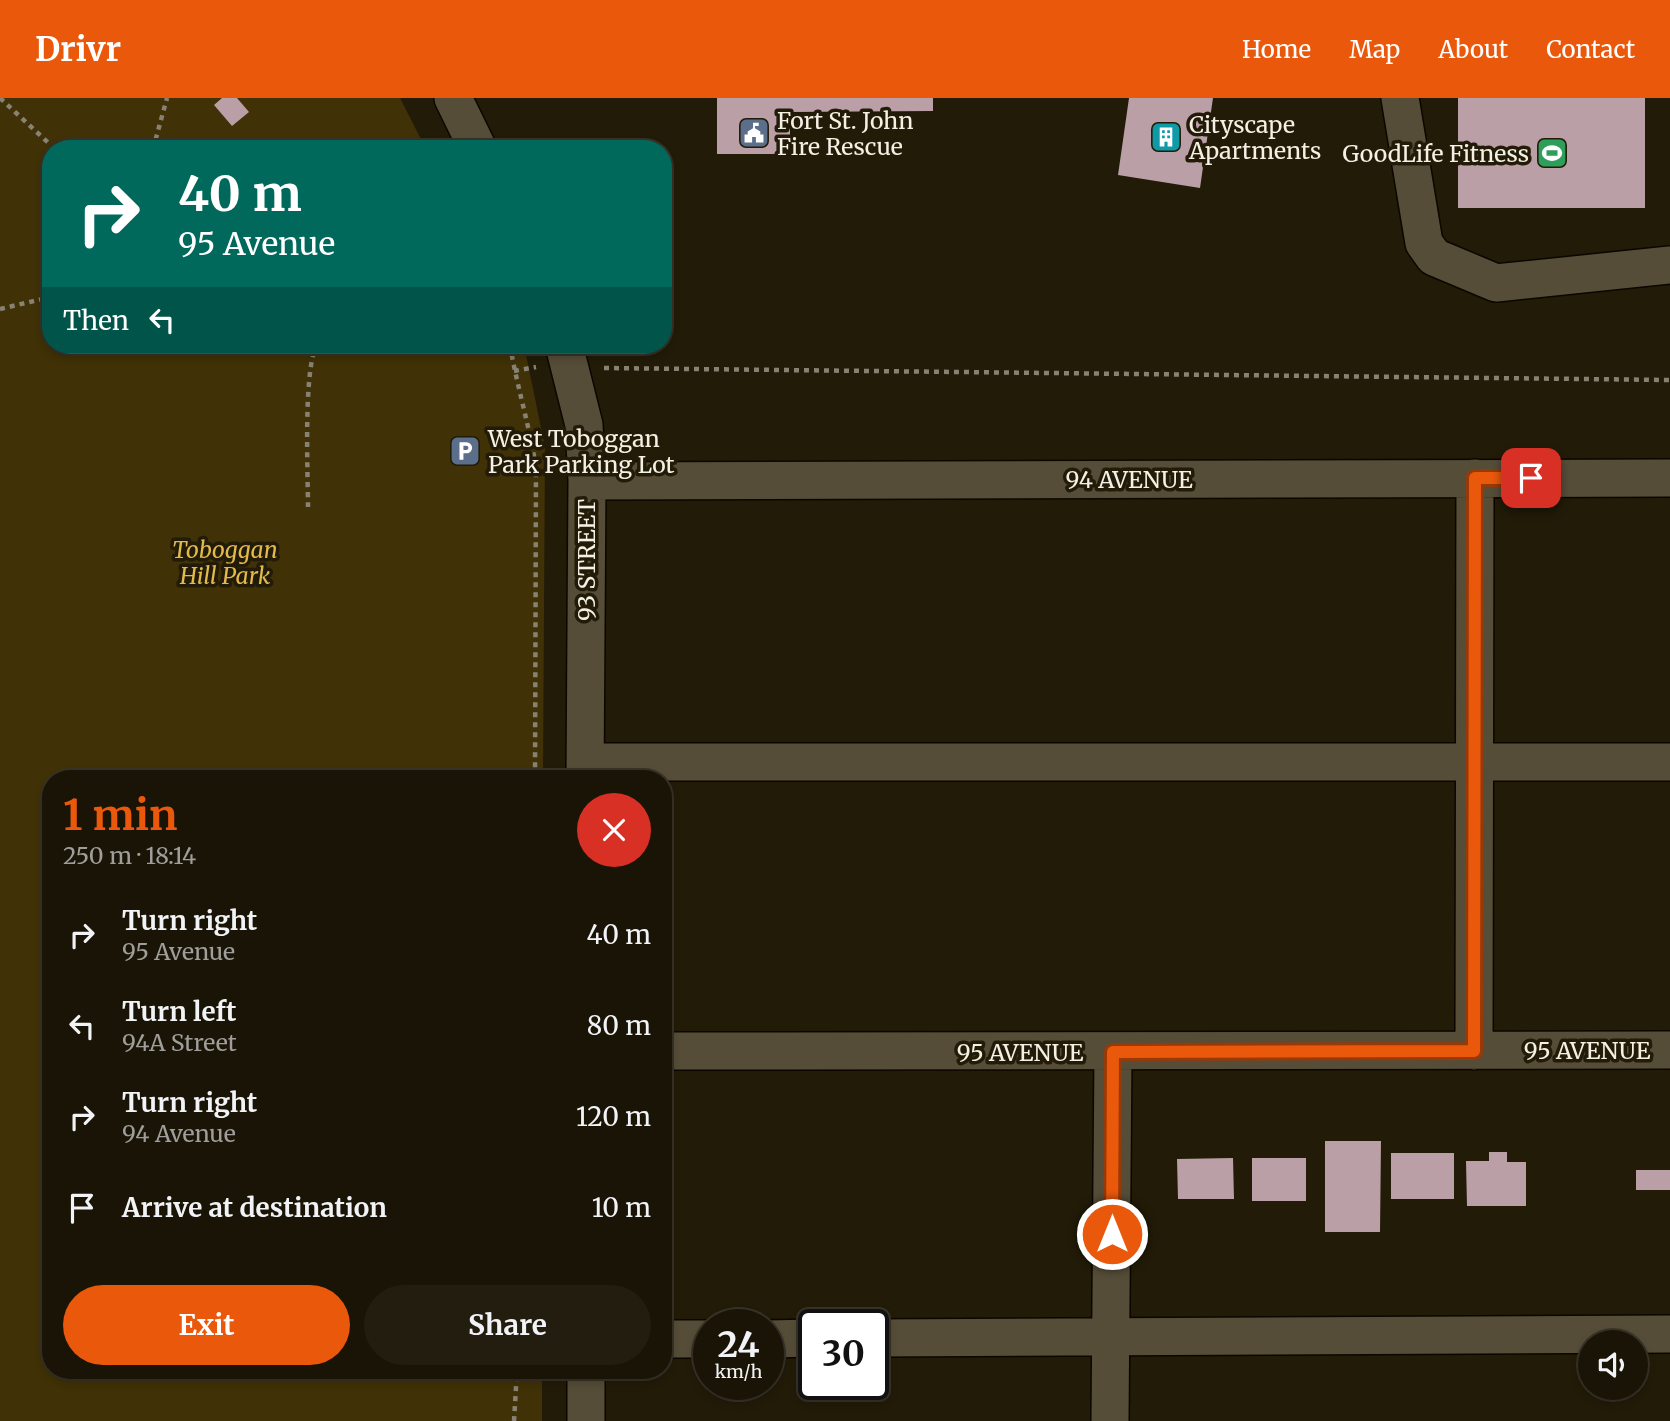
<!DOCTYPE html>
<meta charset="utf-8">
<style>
body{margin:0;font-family:Merriweather,serif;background:#231d10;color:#f1f3f6;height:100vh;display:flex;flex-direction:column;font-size:26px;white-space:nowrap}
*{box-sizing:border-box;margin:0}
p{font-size:23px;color:#9f9e9b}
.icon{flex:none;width:38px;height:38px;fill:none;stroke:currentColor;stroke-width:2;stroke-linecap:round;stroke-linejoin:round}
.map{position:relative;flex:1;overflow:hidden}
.drawer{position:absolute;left:42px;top:672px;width:630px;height:609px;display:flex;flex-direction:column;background:#1a1406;border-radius:28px;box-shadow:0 4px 10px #0003,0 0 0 2px #383328}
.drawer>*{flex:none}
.banner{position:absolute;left:42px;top:42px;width:630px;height:214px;border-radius:28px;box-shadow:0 4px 10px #0003,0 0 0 2px #383328;background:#00695c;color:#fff;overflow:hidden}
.fabs{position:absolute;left:1578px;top:1232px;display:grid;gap:14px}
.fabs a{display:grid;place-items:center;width:70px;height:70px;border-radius:50%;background:#1a1406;box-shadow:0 4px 10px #0003,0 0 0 2px #383328;font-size:35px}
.speed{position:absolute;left:693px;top:1211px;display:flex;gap:14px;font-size:35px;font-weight:700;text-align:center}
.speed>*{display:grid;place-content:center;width:91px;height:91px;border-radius:50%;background:#1a1406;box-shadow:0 4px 10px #0003,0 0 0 2px #383328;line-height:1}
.speed small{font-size:18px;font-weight:400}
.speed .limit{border:4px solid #111;border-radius:10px;background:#fff;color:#111}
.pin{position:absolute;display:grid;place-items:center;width:60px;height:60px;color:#fff;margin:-30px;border-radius:14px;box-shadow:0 4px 10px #0006}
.me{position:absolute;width:77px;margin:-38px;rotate:0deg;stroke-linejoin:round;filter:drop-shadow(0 0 5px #0008)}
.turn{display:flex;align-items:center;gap:24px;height:147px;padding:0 21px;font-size:32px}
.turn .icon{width:91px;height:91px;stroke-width:2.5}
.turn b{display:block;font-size:49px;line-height:60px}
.then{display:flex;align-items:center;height:66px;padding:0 21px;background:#0003;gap:14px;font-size:26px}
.round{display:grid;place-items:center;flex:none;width:74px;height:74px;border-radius:37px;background:#231d10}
.headline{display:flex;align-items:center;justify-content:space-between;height:119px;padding:0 21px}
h1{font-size:42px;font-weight:700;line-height:52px;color:#ea580c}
.cta{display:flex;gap:14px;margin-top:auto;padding:14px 21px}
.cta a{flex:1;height:80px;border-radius:42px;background:#ea580c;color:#fff;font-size:28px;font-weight:700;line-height:80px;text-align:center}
.cta a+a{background:#231d10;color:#f1f3f6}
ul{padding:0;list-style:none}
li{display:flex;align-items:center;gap:21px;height:91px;padding:0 21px}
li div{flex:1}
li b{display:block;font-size:26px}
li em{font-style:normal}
header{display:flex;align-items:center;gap:42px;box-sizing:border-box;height:98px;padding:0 35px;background:#ea580c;color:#fff}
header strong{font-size:33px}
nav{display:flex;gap:38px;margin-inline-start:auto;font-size:24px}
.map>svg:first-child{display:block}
.green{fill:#403106}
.building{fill:#bb9fa7}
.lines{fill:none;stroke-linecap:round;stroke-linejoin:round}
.minor-casing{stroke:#0c0600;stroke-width:40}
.path{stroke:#888272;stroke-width:4.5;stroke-dasharray:5 5;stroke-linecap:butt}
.minor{stroke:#564d38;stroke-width:37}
.route-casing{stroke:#983908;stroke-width:18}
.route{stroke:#ea580c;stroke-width:12}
.labels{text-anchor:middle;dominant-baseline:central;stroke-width:7;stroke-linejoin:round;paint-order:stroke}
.poi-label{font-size:23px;fill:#f5f0e4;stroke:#221b08;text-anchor:start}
.street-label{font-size:23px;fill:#f5f0e4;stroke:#221b08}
.park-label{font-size:23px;font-style:italic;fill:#e2b94b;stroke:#221b08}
</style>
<header>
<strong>Drivr</strong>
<nav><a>Home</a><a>Map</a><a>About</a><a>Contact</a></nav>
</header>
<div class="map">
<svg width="1670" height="1323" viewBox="0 0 1670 1323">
<rect width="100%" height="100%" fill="#221b08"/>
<path class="green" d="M 0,0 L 400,0 L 426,51 L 51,51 L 51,247 L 524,247 L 545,349 L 543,681 L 51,681 L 51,1272 L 542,1272 L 542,1323 L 0,1323 Z"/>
<path class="building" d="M 222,0 L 237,0 L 249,14 L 232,28 L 214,7 Z
M 717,0 L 933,0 L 933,13 L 790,14 L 790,56 L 717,56 Z
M 1129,0 L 1213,0 L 1200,90 L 1118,77 Z
M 1458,0 L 1645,0 L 1645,110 L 1458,110 Z
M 1325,1043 L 1381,1043 L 1380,1134 L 1325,1134 Z
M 1489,1054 L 1507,1054 L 1507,1064 L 1526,1064 L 1526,1108 L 1467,1108 L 1466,1063 L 1489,1063 Z
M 1391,1055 L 1454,1055 L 1454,1101 L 1391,1101 Z
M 1233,1060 L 1234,1101 L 1178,1101 L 1177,1061 Z
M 1252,1060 L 1306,1060 L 1306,1103 L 1252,1103 Z
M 1636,1072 L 1670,1072 L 1670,1092 L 1636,1092 Z"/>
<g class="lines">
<g class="minor-casing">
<path id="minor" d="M 453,0 L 478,51
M 1400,0 L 1424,145 L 1434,159 L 1496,185 L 1670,167
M 564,247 L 584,327 L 587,383 L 585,681
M 587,383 L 1670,380
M 585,664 L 1670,664
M 663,953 L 1670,952
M 1474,953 L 1475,380
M 873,1240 L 1670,1236
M 663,1241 L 709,1241
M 768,1241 L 814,1240
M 586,1323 L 586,1272
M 1110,1323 L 1113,954"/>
</g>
<path class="path" d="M 0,0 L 55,51
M 153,51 L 167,0
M 0,211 L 51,199
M 510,247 C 517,289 530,329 536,371 L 535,681
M 604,270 L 1670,282
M 514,273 L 536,269
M 308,409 C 308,377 303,270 317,247
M 514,1323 L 517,1272"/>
<use href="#minor" class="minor"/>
</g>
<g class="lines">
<g class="route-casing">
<path id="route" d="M 1112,1136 L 1113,954 L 1474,953 L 1475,380 L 1531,380"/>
</g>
<use href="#route" class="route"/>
</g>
<defs>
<g id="civic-square" transform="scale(1.575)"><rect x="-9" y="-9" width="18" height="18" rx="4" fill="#5c6f8a" stroke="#221b08"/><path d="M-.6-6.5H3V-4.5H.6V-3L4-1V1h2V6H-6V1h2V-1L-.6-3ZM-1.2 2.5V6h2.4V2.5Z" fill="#fff"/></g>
<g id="building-square" transform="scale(1.575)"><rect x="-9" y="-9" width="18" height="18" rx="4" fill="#0f9aa8" stroke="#221b08"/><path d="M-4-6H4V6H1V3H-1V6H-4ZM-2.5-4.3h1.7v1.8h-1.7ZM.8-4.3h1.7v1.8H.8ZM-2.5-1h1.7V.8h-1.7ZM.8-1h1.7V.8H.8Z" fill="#fff"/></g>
<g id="stadium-square" transform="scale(1.575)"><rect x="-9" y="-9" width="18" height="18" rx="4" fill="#2e9e5b" stroke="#221b08"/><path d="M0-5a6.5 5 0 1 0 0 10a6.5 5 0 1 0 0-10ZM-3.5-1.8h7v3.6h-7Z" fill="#fff"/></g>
<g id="parking-square" transform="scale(1.575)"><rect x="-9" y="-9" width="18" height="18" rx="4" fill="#5c6f8a" stroke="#221b08"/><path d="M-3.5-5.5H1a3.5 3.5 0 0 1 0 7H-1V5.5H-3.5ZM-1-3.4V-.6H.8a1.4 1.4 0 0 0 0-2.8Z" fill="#fff"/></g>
</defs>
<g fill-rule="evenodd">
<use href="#civic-square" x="754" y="35"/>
<use href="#building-square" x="1166" y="39"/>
<use href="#stadium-square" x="1552" y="55"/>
<use href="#parking-square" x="465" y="353"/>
</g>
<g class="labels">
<g class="poi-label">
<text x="777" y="22">Fort St. John<tspan x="777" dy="26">Fire Rescue</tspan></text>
<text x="1189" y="26">Cityscape<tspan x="1189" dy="26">Apartments</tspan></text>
<text x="1529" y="55" text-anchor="end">GoodLife Fitness</text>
<text x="488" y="340">West Toboggan<tspan x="488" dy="26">Park Parking Lot</tspan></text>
</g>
<g class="street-label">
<text x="1129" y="381">94 AVENUE</text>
<text transform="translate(586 462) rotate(-90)">93 STREET</text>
<text x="1587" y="952">95 AVENUE</text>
<text x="1020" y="954">95 AVENUE</text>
</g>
<g class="park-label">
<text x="225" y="451">Toboggan<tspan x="225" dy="26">Hill Park</tspan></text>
</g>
</g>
</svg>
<div class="fabs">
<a><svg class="icon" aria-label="sound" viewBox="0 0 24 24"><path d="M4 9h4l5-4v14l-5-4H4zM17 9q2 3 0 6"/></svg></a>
</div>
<div class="speed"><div>24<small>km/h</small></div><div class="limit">30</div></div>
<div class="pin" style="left:1531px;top:380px;background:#d93025"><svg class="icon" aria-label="arrive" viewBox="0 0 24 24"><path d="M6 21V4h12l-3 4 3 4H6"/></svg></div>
<svg class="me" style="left:1112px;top:1136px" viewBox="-20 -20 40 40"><circle r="17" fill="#ea580c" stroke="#fff" stroke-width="3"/><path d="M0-11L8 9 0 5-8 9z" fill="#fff"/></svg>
<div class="banner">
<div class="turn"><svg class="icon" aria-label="right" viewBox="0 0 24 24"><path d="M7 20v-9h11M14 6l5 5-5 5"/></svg><div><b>40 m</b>95 Avenue</div></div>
<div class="then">Then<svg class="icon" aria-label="left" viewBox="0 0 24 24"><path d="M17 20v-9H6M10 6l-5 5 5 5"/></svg></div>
</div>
<section class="drawer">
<div class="headline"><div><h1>1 min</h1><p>250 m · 18:14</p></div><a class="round" style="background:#d93025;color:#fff"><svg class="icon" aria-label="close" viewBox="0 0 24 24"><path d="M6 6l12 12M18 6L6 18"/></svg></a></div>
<ul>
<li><svg class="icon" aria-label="right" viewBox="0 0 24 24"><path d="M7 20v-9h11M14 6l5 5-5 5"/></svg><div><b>Turn right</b><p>95 Avenue</p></div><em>40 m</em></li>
<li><svg class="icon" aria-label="left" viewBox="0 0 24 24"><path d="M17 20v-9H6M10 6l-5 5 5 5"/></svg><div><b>Turn left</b><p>94A Street</p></div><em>80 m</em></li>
<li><svg class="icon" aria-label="right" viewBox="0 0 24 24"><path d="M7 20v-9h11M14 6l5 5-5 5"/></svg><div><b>Turn right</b><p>94 Avenue</p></div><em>120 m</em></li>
<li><svg class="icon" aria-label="arrive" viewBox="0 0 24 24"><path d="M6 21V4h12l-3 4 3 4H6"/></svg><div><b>Arrive at destination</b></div><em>10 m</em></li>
</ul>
<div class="cta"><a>Exit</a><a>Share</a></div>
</section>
</div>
